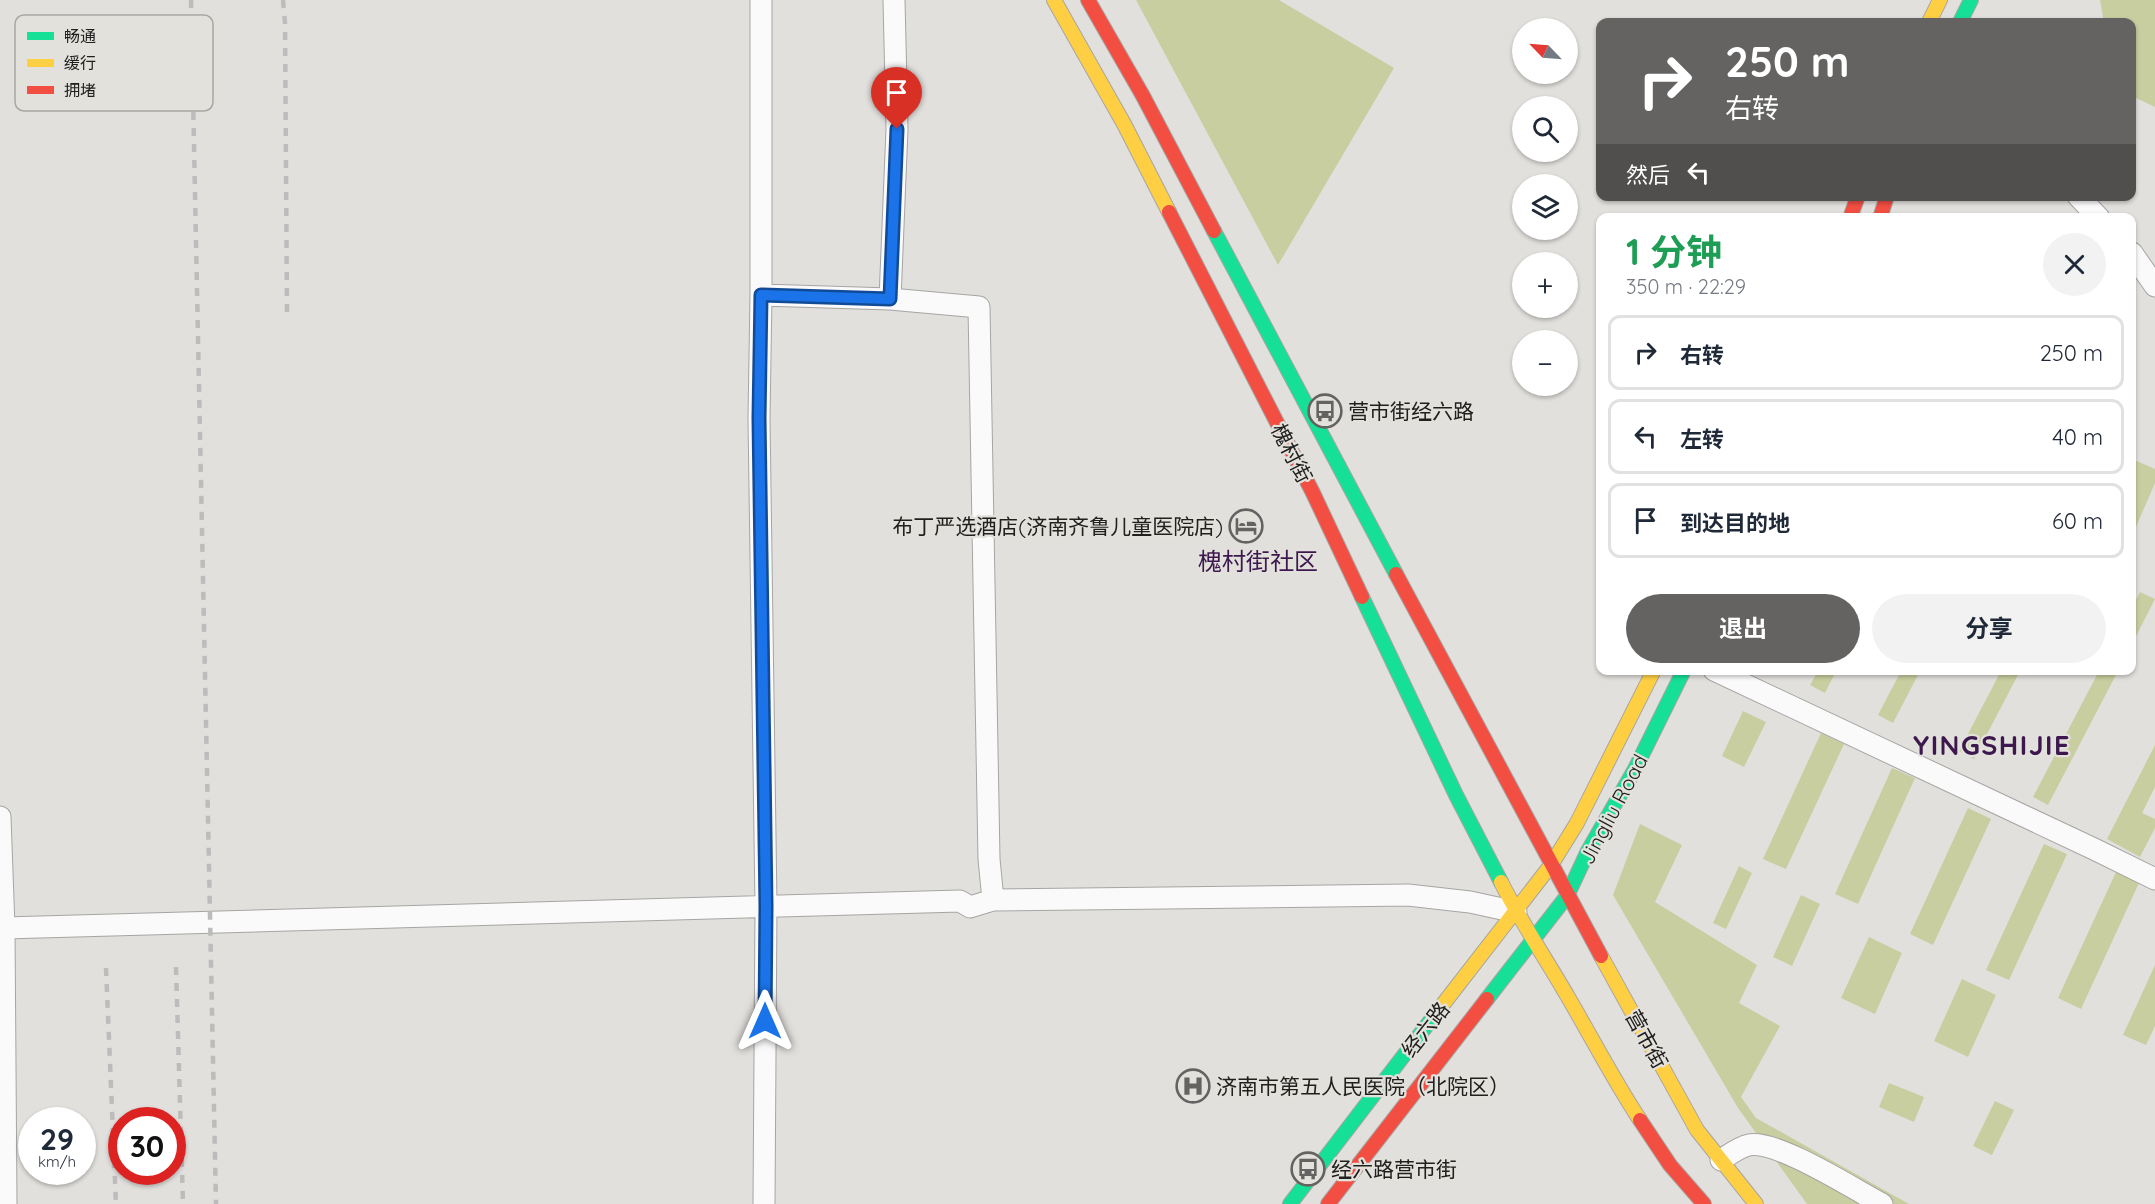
<!DOCTYPE html>
<html lang="zh">
<meta charset="utf-8">
<style>
body{margin:0;font-family:Quicksand,"Noto Sans SC",sans-serif;background:#f2f2f3;color:#1f2937;height:100vh;display:flex;flex-direction:column;font-size:22px;white-space:nowrap}
*{box-sizing:border-box;margin:0}
p{font-size:20px;color:#747a83}
.icon{flex:none;width:33px;height:33px;fill:none;stroke:currentColor;stroke-width:2;stroke-linecap:round;stroke-linejoin:round}
.map{position:relative;flex:1;overflow:hidden}
.drawer{position:absolute;left:1596px;top:213px;width:540px;height:462px;display:flex;flex-direction:column;background:#fff;border-radius:12px;box-shadow:0 2px 4px #0004}
.drawer>*{flex:none}
.guide{position:absolute;left:1596px;top:18px;width:540px;height:183px;border-radius:12px;box-shadow:0 2px 4px #0004;background:#656362;color:#fff;overflow:hidden}
.needle{width:39px;rotate:295deg}
.buttons{position:absolute;left:1512px;top:18px;display:grid;gap:12px}
.buttons a{display:grid;place-items:center;width:66px;height:66px;border-radius:50%;background:#fff;box-shadow:0 2px 4px #0004;font-size:30px}
.speed{position:absolute;left:18px;top:1107px;display:flex;gap:12px;font-size:30px;font-weight:700;text-align:center}
.speed>*{display:grid;place-content:center;width:78px;height:78px;border-radius:50%;background:#fff;box-shadow:0 2px 4px #0004;line-height:1}
.speed small{font-size:15px;font-weight:400}
.speed .limit{border:9px solid #d22;background:#fff;color:#111}
.pin{position:absolute;display:grid;place-items:center;width:51px;height:51px;color:#fff;margin:-62px -26px;border-radius:50% 50% 50% 0;rotate:-45deg;box-shadow:0 0 6px #0007}
.pin .icon{rotate:45deg}
.me{position:absolute;width:66px;margin:-33px;rotate:0deg;stroke-linejoin:round;filter:drop-shadow(0 0 4px #0008)}
.turn{display:flex;align-items:center;gap:21px;height:126px;padding:0 30px;font-size:27px}
.turn .icon{width:78px;height:78px;stroke-width:2.5}
.turn b{display:block;font-size:42px;line-height:51px}
.then{display:flex;align-items:center;height:57px;padding:0 30px;background:#0003;gap:12px;font-size:22px}
.round{display:grid;place-items:center;flex:none;width:63px;height:63px;border-radius:32px;background:#f2f2f3}
.head{display:flex;align-items:center;justify-content:space-between;height:102px;padding:0 30px}
h1{font-size:36px;font-weight:700;line-height:45px;color:#1e9e55}
.cta{display:flex;gap:12px;margin-top:auto;padding:12px 30px}
.cta a{flex:1;height:69px;border-radius:36px;background:#656362;color:#fff;font-size:24px;font-weight:700;line-height:69px;text-align:center}
.cta a+a{background:#f2f2f3;color:#1f2937}
ul{padding:0;list-style:none}
li{display:flex;align-items:center;gap:18px;height:75px;margin:0 12px 9px;padding:0 18px;border:3px solid #e0e1e3;border-radius:12px}
li div{flex:1}
li b{display:block;font-size:22px}
li em{font-style:normal}
.map>svg:first-child{display:block}
.green{fill:#c9cea0}
.lines{fill:none;stroke-linecap:round;stroke-linejoin:round}
.street-casing{stroke:#a6a5a3;stroke-width:23}
.fast-casing{stroke:#a6a5a3;stroke-width:16}
.slow-casing{stroke:#a6a5a3;stroke-width:16}
.jam-casing{stroke:#a6a5a3;stroke-width:16}
.street{stroke:#fbfafa;stroke-width:21}
.fast{stroke:#16e098;stroke-width:14}
.slow{stroke:#ffcf43;stroke-width:14}
.jam{stroke:#f24e42;stroke-width:14}
.rail{stroke:#bdbcbc;stroke-width:4.5;stroke-dasharray:8 8;stroke-linecap:butt}
.route-casing{stroke:#114b97;stroke-width:15}
.route{stroke:#1a73e8;stroke-width:10}
.labels{text-anchor:middle;dominant-baseline:central;stroke-width:4.5;stroke-linejoin:round;paint-order:stroke}
.poi-label{font-size:21px;fill:#21201f;stroke:#e3e1dc;text-anchor:start}
.street-label{font-size:21px;fill:#21201f;stroke:#e3e1dc}
.quarter-label{font-size:24px;fill:#3c184e;stroke:#e3e1dc}
.district-label{font-size:27px;font-weight:bold;letter-spacing:1.5px;fill:#3c184e;stroke:#e3e1dc}
.key{fill:#e3e1dc;stroke:#a9a7a3;stroke-width:1.5}
.key-label{font-size:16px;fill:#21201f}
</style>
<div class="map">
<svg width="2155" height="1204" viewBox="0 0 2155 1204">
<rect width="100%" height="100%" fill="#e2e0dd"/>
<path class="green" d="M 1136,0 L 1279,0 L 1394,68 L 1278,265 Z
M 2100,0 L 2155,0 L 2155,107 L 2132,96 L 2132,22 L 2104,22 Z
M 2132,459 L 2155,469 L 2155,483 L 2132,536 Z
M 2140,592 L 2155,599 L 2132,644 L 2132,608 Z
M 1818,671 L 1836,671 L 1825,693 L 1810,685 Z
M 1901,671 L 1920,671 L 1893,723 L 1878,715 Z
M 2001,671 L 2020,671 L 1974,759 L 1959,751 Z
M 2099,671 L 2118,671 L 2048,805 L 2033,797 Z
M 1743,711 L 1766,722 L 1744,767 L 1722,756 Z
M 1821,733 L 1844,744 L 1786,869 L 1763,859 Z
M 2155,745 L 2155,787 L 2142,813 L 2155,819 L 2155,828 L 2140,857 L 2107,839 Z
M 1892,768 L 1915,778 L 1858,904 L 1835,894 Z
M 1968,808 L 1991,819 L 1933,945 L 1910,934 Z
M 1640,824 L 1682,845 L 1655,902 L 1757,965 L 1739,1003 L 1780,1026 L 1741,1097 L 1756,1118 L 1909,1204 L 1807,1204 L 1738,1108 L 1613,895 Z
M 2044,844 L 2067,854 L 2009,980 L 1986,970 Z
M 1739,866 L 1752,873 L 1726,929 L 1713,923 Z
M 2116,872 L 2139,883 L 2081,1009 L 2058,998 Z
M 1801,895 L 1820,904 L 1792,966 L 1773,957 Z
M 1869,937 L 1902,953 L 1875,1014 L 1841,998 Z
M 2155,965 L 2155,1026 L 2146,1045 L 2123,1035 Z
M 1962,979 L 1996,995 L 1968,1057 L 1934,1041 Z
M 1889,1083 L 1924,1097 L 1914,1122 L 1879,1107 Z
M 1995,1101 L 2014,1110 L 1992,1155 L 1973,1146 Z"/>
<g class="lines">
<g class="street-casing">
<path id="street" d="M 761,0 L 761,295 L 759,418 L 766,906 L 764,1204
M 894,0 L 897,129 L 890,299 L 979,307 L 989,859 L 993,900
M 2078,196 L 2099,218
M 2132,253 L 2155,286
M 761,295 L 890,299
M 1714,670 L 2094,849 L 2155,879
M 0,817 L 4,928 L 6,1204
M 4,928 L 960,901 L 970,907 L 993,900 L 1408,895 L 1470,902 L 1516,912
M 1721,1160 C 1729,1155 1739,1147 1749,1145 C 1776,1139 1855,1190 1882,1204"/>
</g>
<g class="fast-casing">
<path id="fast" d="M 1960,22 L 1971,0
M 1214,231 L 1396,574
M 1362,597 L 1456,795 L 1501,882
M 1487,999 L 1567,896 L 1588,851 L 1635,769 L 1684,670
M 1290,1204 L 1444,1003"/>
</g>
<g class="slow-casing">
<path id="slow" d="M 1054,0 L 1124,124 L 1169,212
M 1929,22 L 1940,0
M 1501,882 C 1521,922 1546,959 1568,997 C 1592,1038 1614,1081 1640,1120
M 1601,956 L 1697,1130 L 1756,1204
M 1444,1003 L 1551,865 L 1577,823 L 1654,670"/>
</g>
<g class="jam-casing">
<path id="jam" d="M 1088,0 L 1143,96 L 1214,231
M 1169,212 L 1313,493 L 1362,597
M 1850,218 L 1858,196
M 1880,218 L 1887,196
M 1396,574 L 1601,956
M 1640,1120 L 1670,1165 L 1704,1204
M 1328,1204 L 1487,999"/>
</g>
<use href="#street" class="street"/>
<use href="#fast" class="fast"/>
<use href="#slow" class="slow"/>
<use href="#jam" class="jam"/>
<path class="rail" d="M 191,0 L 216,1204
M 283,0 L 285,23 L 287,312
M 176,967 L 183,1204
M 106,968 L 116,1204"/>
</g>
<g class="lines">
<g class="route-casing">
<path id="route" d="M 765,1021 L 766,906 L 759,418 L 761,295 L 890,299 L 897,129"/>
</g>
<use href="#route" class="route"/>
</g>
<defs>
<g id="bus-ring" transform="scale(1.725)"><circle r="9.5" fill="#e3e1dc" stroke="#656362" stroke-width="1.5"/><path d="M-5-6H5V4H4V6H2V4H-2V6H-4V4H-5ZM-3.5-4V0h7V-4ZM-3.5 1.2v1.5H-2V1.2ZM2 1.2v1.5H3.5V1.2Z" fill="#656362"/></g>
<g id="hotel-ring" transform="scale(1.725)"><circle r="9.5" fill="#e3e1dc" stroke="#656362" stroke-width="1.5"/><path d="M-6-4.5h1.5V1H6V5H4.5V3h-9V5H-6ZM-4 0a1.8 1.8 0 1 1 3.6 0ZM.5 0V-2.5h3Q6-2.5 6 0Z" fill="#656362"/></g>
<g id="hospital-ring" transform="scale(1.725)"><circle r="9.5" fill="#e3e1dc" stroke="#656362" stroke-width="1.5"/><path d="M-5-5h3v3.5h4V-5h3V5h-3V1.5h-4V5h-3Z" fill="#656362"/></g>
</defs>
<g fill-rule="evenodd">
<use href="#bus-ring" x="1325" y="411"/>
<use href="#hotel-ring" x="1246" y="526"/>
<use href="#hospital-ring" x="1193" y="1086"/>
<use href="#bus-ring" x="1308" y="1169"/>
</g>
<g class="labels">
<g class="poi-label">
<text x="1348" y="411">营市街经六路</text>
<text x="1223" y="526" text-anchor="end">布丁严选酒店(济南齐鲁儿童医院店)</text>
<text x="1216" y="1086">济南市第五人民医院（北院区）</text>
<text x="1331" y="1169">经六路营市街</text>
</g>
<g class="street-label">
<text transform="translate(1292 453) rotate(63)">槐村街</text>
<text transform="translate(1613 809) rotate(-62)">Jingliu Road</text>
<text transform="translate(1425 1029) rotate(-52)">经六路</text>
<text transform="translate(1647 1039) rotate(61)">营市街</text>
</g>
<g class="quarter-label">
<text x="1258" y="561">槐村街社区</text>
</g>
<g class="district-label">
<text x="1992" y="745">YINGSHIJIE</text>
</g>
</g>
<rect x="15" y="15" width="198" height="96" rx="9" class="key"/>
<rect x="27" y="32" width="27" height="8" fill="#16e098"/>
<rect x="27" y="59" width="27" height="8" fill="#ffcf43"/>
<rect x="27" y="86" width="27" height="8" fill="#f24e42"/>
<g class="key-label">
<text x="64" y="42">畅通</text>
<text x="64" y="69">缓行</text>
<text x="64" y="96">拥堵</text>
</g>
</svg>
<div class="buttons">
<a><svg class="needle" viewBox="-14 -14 28 28"><path d="M0-13l5 13h-10z" fill="#e53935"/><path d="M0 13l5-13h-10z" fill="#747a83"/></svg></a>
<a><svg class="icon" aria-label="search" viewBox="0 0 24 24"><circle cx="10" cy="10" r="6"/><path d="M15 15l6 6"/></svg></a>
<a><svg class="icon" aria-label="layers" viewBox="0 0 24 24"><path d="M12 4l9 5-9 5-9-5zM3 14l9 5 9-5"/></svg></a>
<a>+</a>
<a>−</a>
</div>
<div class="speed"><div>29<small>km/h</small></div><div class="limit">30</div></div>
<div class="pin" style="left:897px;top:129px;background:#d93025"><svg class="icon" aria-label="arrive" viewBox="0 0 24 24"><path d="M6 21V4h12l-3 4 3 4H6"/></svg></div>
<svg class="me" style="left:765px;top:1021px" viewBox="-20 -20 40 40"><path d="M0-17L14 15 0 8-14 15z" fill="#1a73e8" stroke="#fff" stroke-width="4"/></svg>
<div class="guide">
<div class="turn"><svg class="icon" aria-label="right" viewBox="0 0 24 24"><path d="M7 20v-9h11M14 6l5 5-5 5"/></svg><div><b>250 m</b>右转</div></div>
<div class="then">然后<svg class="icon" aria-label="left" viewBox="0 0 24 24"><path d="M17 20v-9H6M10 6l-5 5 5 5"/></svg></div>
</div>
<section class="drawer">
<div class="head"><div><h1>1 分钟</h1><p>350 m · 22:29</p></div><a class="round"><svg class="icon" aria-label="close" viewBox="0 0 24 24"><path d="M6 6l12 12M18 6L6 18"/></svg></a></div>
<ul>
<li><svg class="icon" aria-label="right" viewBox="0 0 24 24"><path d="M7 20v-9h11M14 6l5 5-5 5"/></svg><div><b>右转</b></div><em>250 m</em></li>
<li><svg class="icon" aria-label="left" viewBox="0 0 24 24"><path d="M17 20v-9H6M10 6l-5 5 5 5"/></svg><div><b>左转</b></div><em>40 m</em></li>
<li><svg class="icon" aria-label="arrive" viewBox="0 0 24 24"><path d="M6 21V4h12l-3 4 3 4H6"/></svg><div><b>到达目的地</b></div><em>60 m</em></li>
</ul>
<div class="cta"><a>退出</a><a>分享</a></div>
</section>
</div>
